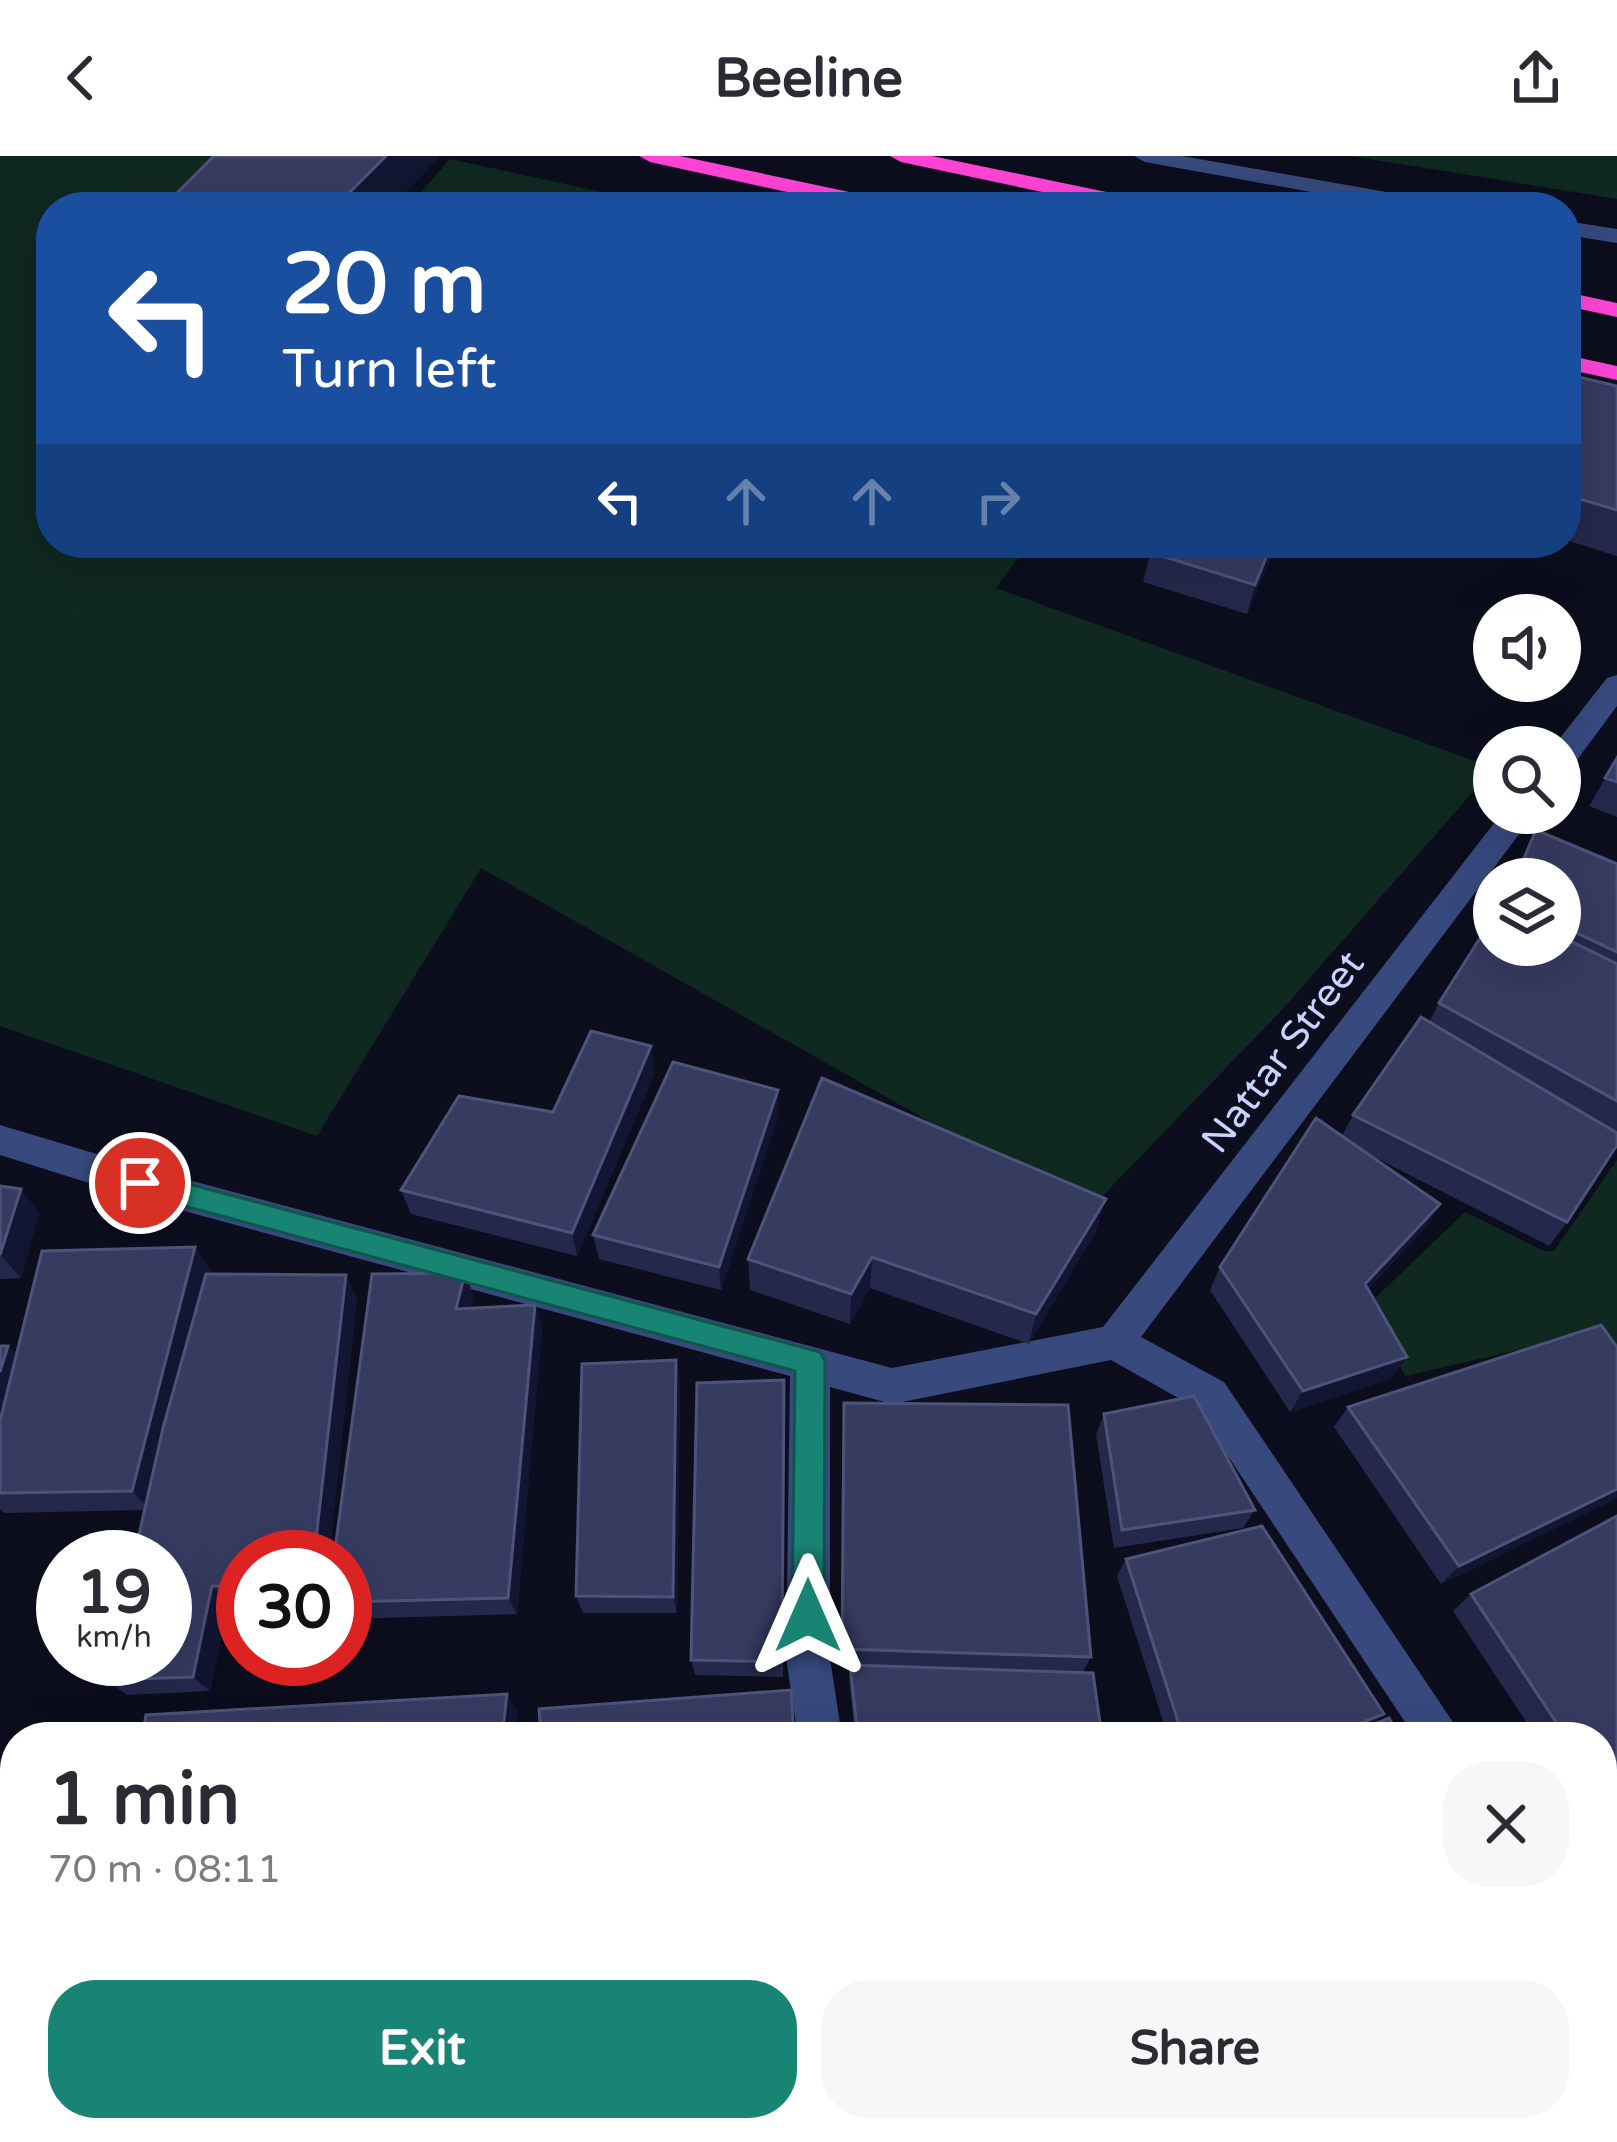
<!DOCTYPE html>
<meta charset="utf-8">
<style>
body{margin:0;font-family:"Varela Round",sans-serif;background:#f7f7f7;color:#2b2b33;height:100vh;display:flex;flex-direction:column;font-size:45px;white-space:nowrap}
*{box-sizing:border-box;margin:0}
p{font-size:39px;color:#7c7c81}
.icon{flex:none;width:66px;height:66px;fill:none;stroke:currentColor;stroke-width:2;stroke-linecap:round;stroke-linejoin:round}
.map{position:relative;flex:1;overflow:hidden}
.sheet{position:absolute;left:0px;top:1566px;width:1617px;height:420px;display:flex;flex-direction:column;background:#fff;border-radius:48px 48px 0 0;box-shadow:0 12px 48px #0002}
.sheet>*{flex:none}
.guide{position:absolute;left:36px;top:36px;width:1545px;height:366px;border-radius:48px;box-shadow:0 12px 48px #0002;background:#1a4fa0;color:#fff;overflow:hidden}
.fabs{position:absolute;left:1473px;top:438px;display:grid;gap:24px}
.fabs a{display:grid;place-items:center;width:108px;height:108px;border-radius:50%;background:#fff;box-shadow:0 12px 48px #0002;font-size:60px}
.speed{position:absolute;left:36px;top:1374px;display:flex;gap:24px;font-size:60px;font-weight:700;text-align:center}
.speed>*{display:grid;place-content:center;width:156px;height:156px;border-radius:50%;background:#fff;box-shadow:0 12px 48px #0002;line-height:1}
.speed small{font-size:30px;font-weight:400}
.speed .limit{border:18px solid #d22;background:#fff;color:#111}
.pin{position:absolute;display:grid;place-items:center;width:102px;height:102px;color:#fff;margin:-51px;border:6px solid #fff;border-radius:50%;box-shadow:0 3px 12px #0007}
.me{position:absolute;width:132px;margin:-66px;rotate:0deg;stroke-linejoin:round;filter:drop-shadow(0 0 9px #0008)}
.turn{display:flex;align-items:center;gap:42px;height:252px;padding:0 48px;font-size:54px}
.turn .icon{width:156px;height:156px;stroke-width:2.5}
.turn b{display:block;font-size:84px;line-height:102px}
.lanes{display:flex;align-items:center;height:114px;padding:0 48px;background:#0003;justify-content:center;gap:60px;direction:ltr}
.lanes .off{opacity:.35}
.round{display:grid;place-items:center;flex:none;width:126px;height:126px;border-radius:48px;background:#f7f7f7}
.summary{display:flex;align-items:center;justify-content:space-between;height:204px;padding:0 48px}
h1{font-size:72px;font-weight:700;line-height:90px}
.cta{display:flex;gap:24px;margin-top:auto;padding:24px 48px}
.cta a{flex:1;height:138px;border-radius:48px;background:#188574;color:#fff;font-size:48px;font-weight:700;line-height:138px;text-align:center}
.cta a+a{background:#f7f7f7;color:#2b2b33}
header{display:flex;justify-content:space-between;align-items:center;height:156px;padding:0 48px;background:#fff;font-size:54px;font-weight:700}
.map>svg:first-child{display:block}
.green{fill:#0f2820}
.lines{fill:none;stroke-linecap:round;stroke-linejoin:round}
.minor{fill:#37497d;fill-rule:evenodd}
.highway{fill:#ff44d5;fill-rule:evenodd}
.wall{fill:#24294c}
.shaded-wall{fill:#131632}
.building{fill:#363b60;stroke:#4d5379;stroke-width:3}
.route{fill:#188574;stroke:#10564b;stroke-width:3}
.labels{text-anchor:middle;dominant-baseline:central;stroke-width:12;stroke-linejoin:round;paint-order:stroke}
.street-label{font-size:39px;fill:#c9d3ff;stroke:#0c0e1e}
</style>
<header><svg class="icon" aria-label="back" viewBox="0 0 24 24"><path d="M15 5l-7 7 7 7"/></svg>Beeline<svg class="icon" aria-label="share" viewBox="0 0 24 24"><path d="M12 15V3M7 8l5-5 5 5M5 13v7h14v-7"/></svg></header>
<div class="map">
<svg width="1617" height="1986" viewBox="0 0 1617 1986">
<rect width="100%" height="100%" fill="#0c0e1e"/>
<path class="green" d="M 0,0 L 224,0 L 164,51 L 51,51 L 51,387 L 1029,387 L 996,432 L 1494,612 L 1280,856 L 1088,1055 L 481,712 L 317,980 L 0,870 Z
M 1351,0 L 1617,0 L 1617,43 Z
M 450,3 L 671,51 L 408,51 Z
M 1617,1004 L 1617,1212 L 1592,1177 L 1405,1220 L 1368,1149 L 1465,1056 L 1544,1095 L 1554,1095 Z
M 78,1971 L 524,1971 L 524,1986 L 0,1986 L 0,1979 Z"/>
<g class="lines">
<path class="minor" d="M 1134,0 L 1182,0 L 1432,44 L 1443,51 L 1394,51 L 1145,6 Z
M 1566,65 L 1617,73 L 1617,87 L 1566,79 Z
M 1617,519 L 1617,550 L 1571,612 L 1560,615 L 1560,591 L 1553,591 L 1607,522 Z
M 1502,657 L 1535,657 L 1141,1181 L 1224,1226 L 1463,1581 L 1415,1581 L 1196,1252 L 1111,1204 L 892,1248 L 830,1231 L 830,1502 L 842,1581 L 798,1581 L 786,1502 L 790,1220 L 140,1043 L 0,999 L 0,969 L 140,1011 L 892,1212 L 1103,1171 Z
M 1602,1794 L 1617,1800 L 1617,1864 L 1602,1858 Z
M 853,1971 L 903,1971 L 906,1986 L 856,1986 Z"/>
<path class="highway" d="M 639,0 L 680,0 L 887,44 L 898,51 L 856,51 L 650,6 Z
M 890,0 L 932,0 L 1145,44 L 1156,51 L 1113,51 L 901,6 Z
M 1566,136 L 1617,147 L 1617,161 L 1566,150 Z
M 1566,199 L 1617,210 L 1617,224 L 1566,213 Z"/>
</g>
<path class="wall" d="M 1566,218 L 1617,230 L 1617,400 L 1566,384 Z
M 1153,387 L 1277,387 L 1247,458 L 1143,426 Z
M 1617,602 L 1617,661 L 1589,650 Z
M 1536,674 L 1617,708 L 1617,989 L 1567,1066 L 1549,1090 L 1368,998 L 1425,1072 L 1368,1133 L 1391,1222 L 1290,1256 L 1210,1134 L 1220,1111 L 1342,980 L 1353,959 L 1429,866 L 1439,847 L 1560,789 L 1560,723 L 1512,723 Z
M 655,916 L 577,1100 L 411,1058 L 401,1034 L 553,956 Z
M 778,934 L 778,960 L 721,1134 L 599,1103 L 593,1079 Z
M 0,1030 L 39,1057 L 21,1122 L 0,1123 Z
M 1096,1075 L 1029,1188 L 870,1132 L 850,1168 L 750,1134 L 748,1103 Z
M 210,1114 L 209,1118 L 357,1141 L 329,1401 L 243,1401 L 243,1447 L 228,1447 L 210,1535 L 127,1539 L 107,1524 L 144,1354 L 4,1357 L 0,1353 L 0,1190 L 8,1190 L 16,1198 Z
M 474,1140 L 470,1152 L 535,1149 L 542,1171 L 517,1458 L 345,1463 L 345,1401 Z
M 784,1224 L 783,1521 L 695,1519 L 691,1504 Z
M 680,1226 L 677,1457 L 583,1457 L 576,1440 Z
M 1348,1251 L 1617,1342 L 1441,1428 L 1334,1271 Z
M 1104,1258 L 1255,1354 L 1243,1372 L 1114,1392 L 1096,1278 Z
M 843,1268 L 1091,1501 L 1083,1516 L 1102,1581 L 855,1581 L 849,1524 L 850,1509 L 841,1509 Z
M 1617,1360 L 1617,1705 L 1602,1682 L 1602,1581 L 1536,1581 L 1453,1455 L 1471,1438 Z
M 1126,1403 L 1384,1558 L 1370,1570 L 1400,1581 L 1168,1581 L 1117,1420 Z
M 15,1742 L 15,1948 L 0,1949 L 0,1743 Z
M 1617,1911 L 1617,1986 L 1467,1986 L 1494,1971 L 1602,1971 L 1602,1914 Z
M 917,1971 L 1283,1971 L 1288,1986 L 921,1986 Z
M 1322,1971 L 1442,1971 L 1414,1986 L 1329,1986 Z"/>
<path class="shaded-wall" d="M 386,0 L 439,0 L 439,2 L 391,51 L 335,51 Z
M 1272,387 L 1277,387 L 1247,458 L 1255,429 Z
M 651,890 L 655,916 L 577,1100 L 572,1077 Z
M 778,934 L 778,960 L 721,1134 L 719,1111 Z
M 21,1033 L 39,1057 L 21,1122 L 1,1099 Z
M 1106,1043 L 1096,1075 L 1029,1188 L 1036,1158 Z
M 1440,1048 L 1425,1072 L 1351,1151 L 1365,1128 Z
M 195,1091 L 210,1114 L 150,1354 L 132,1335 Z
M 872,1101 L 870,1132 L 850,1168 L 851,1138 Z
M 465,1117 L 474,1140 L 465,1175 L 456,1153 Z
M 346,1119 L 357,1141 L 329,1401 L 314,1401 Z
M 535,1149 L 542,1171 L 517,1458 L 508,1442 Z
M 8,1190 L 29,1211 L 0,1305 L 0,1216 Z
M 1407,1201 L 1391,1222 L 1290,1256 L 1303,1235 Z
M 676,1204 L 680,1226 L 677,1457 L 673,1441 Z
M 1617,1333 L 1617,1342 L 1441,1428 L 1459,1410 Z
M 212,1430 L 228,1447 L 210,1535 L 193,1521 Z
M 507,1538 L 518,1557 L 516,1581 L 502,1581 Z
M 1384,1558 L 1367,1572 L 1344,1581 L 1325,1581 Z
M 15,1881 L 15,1943 L 5,1942 Z"/>
<path class="building" d="M 214,0 L 386,0 L 335,51 L 163,51 Z
M 1566,218 L 1617,230 L 1617,354 L 1566,339 Z
M 1153,387 L 1272,387 L 1255,429 L 1149,396 Z
M 1617,602 L 1617,626 L 1605,622 Z
M 1536,674 L 1617,708 L 1617,796 L 1560,769 L 1560,723 L 1515,723 Z
M 1494,760 L 1494,789 L 1560,789 L 1560,780 L 1617,808 L 1617,945 L 1439,847 Z
M 1421,861 L 1617,977 L 1617,989 L 1567,1066 L 1353,959 Z
M 591,875 L 651,890 L 572,1077 L 401,1034 L 459,940 L 553,956 Z
M 673,906 L 778,934 L 719,1111 L 593,1079 Z
M 822,922 L 1106,1043 L 1036,1158 L 872,1101 L 851,1138 L 748,1103 Z
M 1316,962 L 1440,1048 L 1365,1128 L 1407,1201 L 1303,1235 L 1220,1111 Z
M 0,1030 L 21,1033 L 0,1099 Z
M 195,1091 L 132,1335 L 0,1337 L 0,1265 L 42,1095 Z
M 465,1117 L 456,1153 L 535,1149 L 508,1442 L 345,1446 L 345,1401 L 334,1401 L 372,1118 Z
M 206,1118 L 346,1119 L 314,1401 L 243,1401 L 243,1430 L 212,1430 L 193,1521 L 107,1524 L 111,1503 L 165,1503 L 165,1401 L 134,1401 L 163,1272 Z
M 1601,1169 L 1617,1191 L 1617,1333 L 1459,1410 L 1348,1251 Z
M 0,1190 L 8,1190 L 0,1216 Z
M 676,1204 L 673,1441 L 576,1440 L 582,1208 Z
M 784,1224 L 782,1506 L 691,1504 L 697,1227 Z
M 1194,1240 L 1255,1354 L 1122,1374 L 1104,1258 Z
M 844,1247 L 1068,1249 L 1091,1501 L 842,1493 Z
M 1617,1360 L 1617,1657 L 1602,1635 L 1602,1581 L 1566,1581 L 1471,1438 Z
M 1262,1370 L 1384,1558 L 1325,1581 L 1183,1581 L 1126,1403 Z
M 850,1509 L 1093,1517 L 1102,1581 L 858,1581 Z
M 791,1534 L 794,1581 L 541,1581 L 539,1553 Z
M 507,1538 L 502,1581 L 142,1581 L 146,1559 Z
M 1389,1562 L 1400,1581 L 1343,1581 Z
M 15,1742 L 15,1881 L 5,1942 L 0,1942 L 0,1743 Z
M 1617,1913 L 1617,1986 L 1485,1986 L 1513,1971 L 1602,1971 L 1602,1922 Z
M 518,1971 L 840,1971 L 842,1986 L 519,1986 Z
M 921,1971 L 1283,1971 L 1288,1986 L 925,1986 Z
M 1340,1971 L 1442,1971 L 1414,1986 L 1347,1986 Z"/>
<path class="route" d="M 140,1015 L 820,1196 L 825,1205 L 824,1460 L 820,1471 L 808,1476 L 797,1471 L 792,1460 L 795,1215 L 140,1038 L 130,1035 L 126,1027 L 130,1018 Z"/>
<g class="labels">
<g class="street-label">
<text transform="translate(1283 896) rotate(-53)">Nattar Street</text>
</g>
</g>
</svg>
<div class="fabs">
<a><svg class="icon" aria-label="sound" viewBox="0 0 24 24"><path d="M4 9h4l5-4v14l-5-4H4zM17 9q2 3 0 6"/></svg></a>
<a><svg class="icon" aria-label="search" viewBox="0 0 24 24"><circle cx="10" cy="10" r="6"/><path d="M15 15l6 6"/></svg></a>
<a><svg class="icon" aria-label="layers" viewBox="0 0 24 24"><path d="M12 4l9 5-9 5-9-5zM3 14l9 5 9-5"/></svg></a>
</div>
<div class="speed"><div>19<small>km/h</small></div><div class="limit">30</div></div>
<div class="pin" style="left:140px;top:1027px;background:#d93025"><svg class="icon" aria-label="arrive" viewBox="0 0 24 24"><path d="M6 21V4h12l-3 4 3 4H6"/></svg></div>
<svg class="me" style="left:808px;top:1460px" viewBox="-20 -20 40 40"><path d="M0-17L14 15 0 8-14 15z" fill="#188574" stroke="#fff" stroke-width="4"/></svg>
<div class="guide">
<div class="turn"><svg class="icon" aria-label="left" viewBox="0 0 24 24"><path d="M17 20v-9H6M10 6l-5 5 5 5"/></svg><div><b>20 m</b>Turn left</div></div>
<div class="lanes"><svg class="icon" aria-label="left" viewBox="0 0 24 24"><path d="M17 20v-9H6M10 6l-5 5 5 5"/></svg><svg class="icon off" aria-label="ahead" viewBox="0 0 24 24"><path d="M12 20V5M6 11l6-6 6 6"/></svg><svg class="icon off" aria-label="ahead" viewBox="0 0 24 24"><path d="M12 20V5M6 11l6-6 6 6"/></svg><svg class="icon off" aria-label="right" viewBox="0 0 24 24"><path d="M7 20v-9h11M14 6l5 5-5 5"/></svg></div>
</div>
<section class="sheet">
<div class="summary"><div><h1>1 min</h1><p>70 m · 08:11</p></div><a class="round"><svg class="icon" aria-label="close" viewBox="0 0 24 24"><path d="M6 6l12 12M18 6L6 18"/></svg></a></div>
<div class="cta"><a>Exit</a><a>Share</a></div>
</section>
</div>
